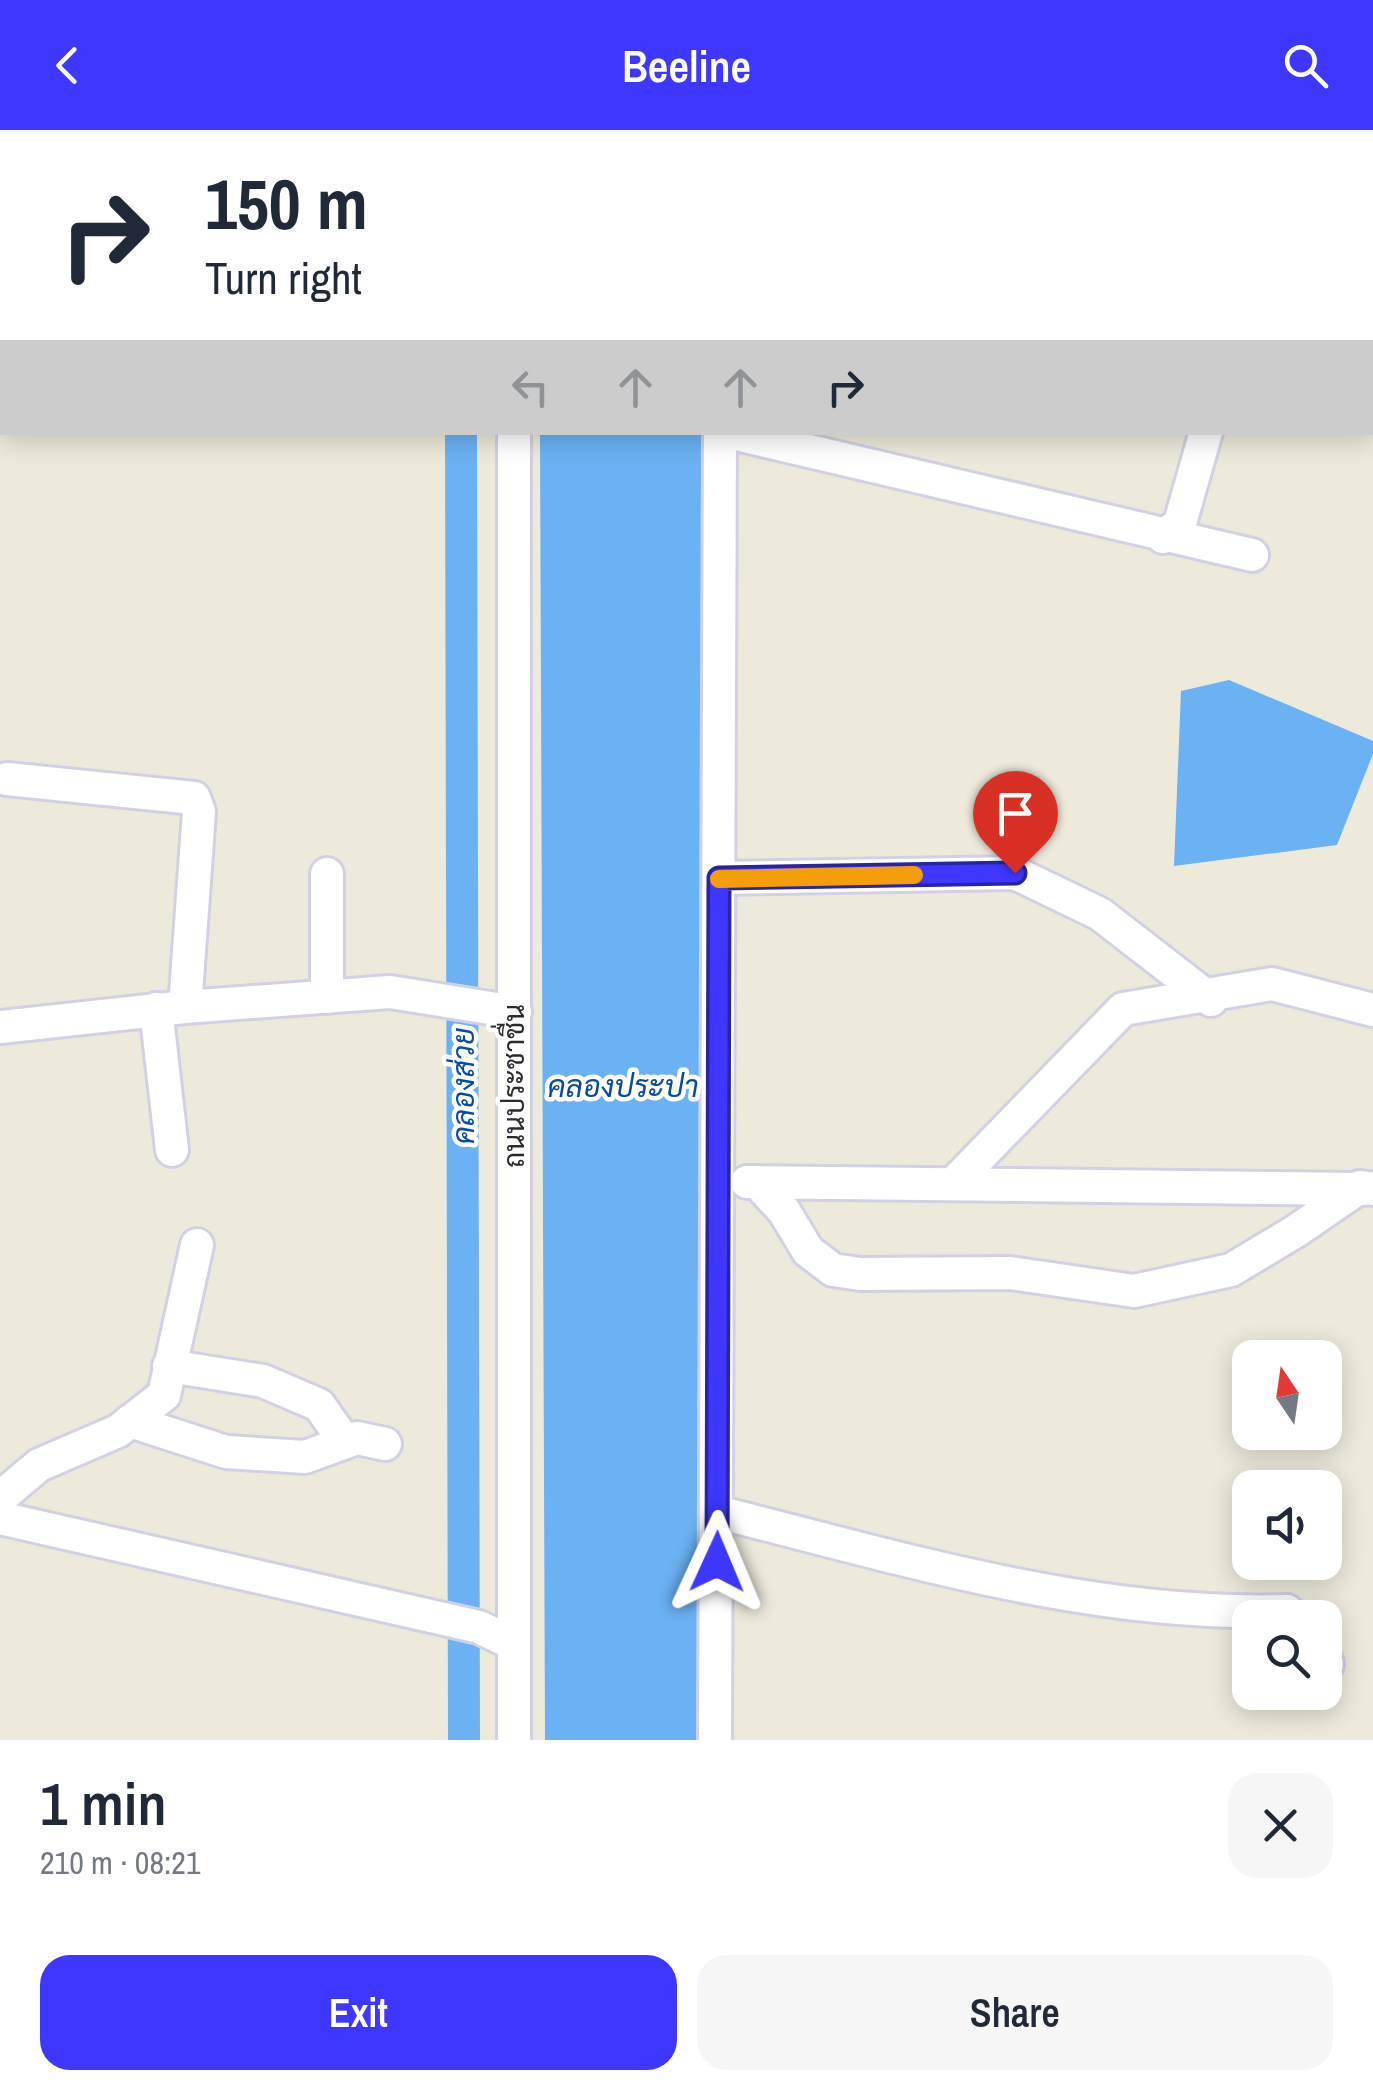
<!DOCTYPE html>
<meta charset="utf-8">
<style>
body{margin:0;font-family:"Archivo Narrow",Sarabun,sans-serif;background:#f6f6f7;color:#1f2937;height:100vh;display:flex;flex-direction:column;font-size:38px;white-space:nowrap}
*{box-sizing:border-box;margin:0}
p{font-size:32px;color:#747a83}
.icon{flex:none;width:55px;height:55px;fill:none;stroke:currentColor;stroke-width:2;stroke-linecap:round;stroke-linejoin:round}
.map{position:relative;height:1610px;overflow:hidden}
.details{display:flex;flex-direction:column;background:#fff;flex:1}
.details>*{flex:none}
.top-card{position:absolute;left:0px;top:0px;width:1375px;height:305px;box-shadow:0 5px 25px #0003;background:#fff;color:#1f2937;overflow:hidden}
.needle{width:65px;rotate:347deg}
.fabs{position:absolute;left:1232px;top:1210px;display:grid;gap:20px}
.fabs a{display:grid;place-items:center;width:110px;height:110px;border-radius:20px;background:#fff;box-shadow:0 5px 25px #0003;font-size:50px}
.pin{position:absolute;display:grid;place-items:center;width:85px;height:85px;color:#fff;margin:-102px -42px;border-radius:50% 50% 50% 0;rotate:-45deg;box-shadow:0 0 10px #0007}
.pin .icon{rotate:45deg}
.me{position:absolute;width:110px;margin:-55px;rotate:1deg;stroke-linejoin:round;filter:drop-shadow(0 0 8px #0008)}
.turn{display:flex;align-items:center;gap:35px;height:210px;padding:0 40px;font-size:45px}
.turn .icon{width:130px;height:130px;stroke-width:2.5}
.turn b{display:block;font-size:70px;line-height:85px}
.lanes{display:flex;align-items:center;height:95px;padding:0 40px;background:#0003;justify-content:center;gap:50px;direction:ltr}
.lanes .off{opacity:.35}
.round{display:grid;place-items:center;flex:none;width:105px;height:105px;border-radius:30px;background:#f6f6f7}
.summary{display:flex;align-items:center;justify-content:space-between;height:170px;padding:0 40px}
h1{font-size:60px;font-weight:600;line-height:75px}
.button{display:flex;gap:20px;margin-top:auto;padding:20px 40px}
.button a{flex:1;height:115px;border-radius:30px;background:#3d37ff;color:#fff;font-size:40px;font-weight:600;line-height:115px;text-align:center}
.button a+a{background:#f6f6f7;color:#1f2937}
header{display:flex;justify-content:space-between;align-items:center;height:130px;padding:0 40px;background:#3d37ff;color:#fff;font-size:45px;font-weight:600}
.map>svg:first-child{display:block}
.water{fill:#6ab2f4}
.lines{fill:none;stroke-linecap:round;stroke-linejoin:round}
.canal{stroke:#6ab2f4;stroke-width:32}
.minor-casing{stroke:#d2d1e4;stroke-width:38}
.minor{stroke:#fff;stroke-width:32}
.route-casing{stroke:#2824a6;stroke-width:25}
.route{stroke:#3d37ff;stroke-width:18}
.slow{stroke:#f59e0b;stroke-width:18}
.labels{text-anchor:middle;dominant-baseline:central;stroke-width:9;stroke-linejoin:round;paint-order:stroke}
.street-label{font-size:28px;fill:#2b2b2b;stroke:#fff}
.water-label{font-size:30px;font-style:italic;fill:#074ba2;stroke:#fff}
</style>
<header><svg class="icon" aria-label="back" viewBox="0 0 24 24"><path d="M15 5l-7 7 7 7"/></svg>Beeline<svg class="icon" aria-label="search" viewBox="0 0 24 24"><circle cx="10" cy="10" r="6"/><path d="M15 15l6 6"/></svg></header>
<div class="map">
<svg width="1373" height="1610" viewBox="0 0 1373 1610">
<rect width="100%" height="100%" fill="#edeadc"/>
<path class="water" d="M 539,0 L 703,0 L 703,2 L 539,2 Z
M 540,303 L 703,303 L 704,1610 L 545,1610 Z
M 1229,550 L 1373,611 L 1373,624 L 1337,715 L 1174,736 L 1181,561 Z"/>
<g class="lines">
<path class="canal" d="M 460,0 L 460,2
M 461,302 L 464,1610"/>
<g class="minor-casing">
<path id="minor" d="M 514,0 L 514,2
M 720,0 L 720,2
M 779,0 L 788,2
M 1194,2 L 1194,0
M 728,302 L 1252,425
M 1163,407 L 1180,393 L 1206,302
M 7,649 L 194,668 L 199,682 L 185,877
M 327,744 L 327,867
M 719,748 L 1015,743 L 1100,784 L 1211,870
M 156,879 L 172,1020
M 0,897 L 185,877 L 390,862 L 515,882
M 747,1052 L 1363,1059
M 757,1052 L 784,1081 L 808,1121 L 833,1140 L 860,1144 L 1010,1143 L 1134,1161 L 1231,1140 L 1296,1101 L 1360,1057 L 1373,1059
M 954,1053 L 1123,879 L 1272,854 L 1373,880
M 169,1236 L 263,1251 L 319,1275 L 345,1312
M 130,1291 L 226,1322 L 305,1327 L 357,1308 L 385,1314
M 0,1368 L 39,1335 L 118,1301 L 164,1265 L 197,1115
M 717,1382 C 904,1429 1092,1487 1287,1481 L 1294,1488
M 0,1388 L 479,1497 L 514,1514
M 1325,1529 L 1327,1534
M 514,1610 L 514,302
M 715,1610 L 720,302"/>
</g>
<use href="#minor" class="minor"/>
</g>
<g class="lines">
<g class="route-casing">
<path id="route" d="M 717,1432 L 719,748 L 1015,743"/>
</g>
<use href="#route" class="route"/>
<path class="slow" d="M 719,749 L 914,745"/>
</g>
<g class="labels">
<g class="street-label">
<text transform="translate(514 956) rotate(-90)">ถนนประชาชื่น</text>
</g>
<g class="water-label">
<text transform="translate(463 956) rotate(-90)">คลองส่วย</text>
<text x="623" y="956">คลองประปา</text>
</g>
</g>
</svg>
<div class="fabs">
<a><svg class="needle" viewBox="-14 -14 28 28"><path d="M0-13l5 13h-10z" fill="#e53935"/><path d="M0 13l5-13h-10z" fill="#747a83"/></svg></a>
<a><svg class="icon" aria-label="sound" viewBox="0 0 24 24"><path d="M4 9h4l5-4v14l-5-4H4zM17 9q2 3 0 6"/></svg></a>
<a><svg class="icon" aria-label="search" viewBox="0 0 24 24"><circle cx="10" cy="10" r="6"/><path d="M15 15l6 6"/></svg></a>
</div>
<div class="pin" style="left:1015px;top:743px;background:#d93025"><svg class="icon" aria-label="arrive" viewBox="0 0 24 24"><path d="M6 21V4h12l-3 4 3 4H6"/></svg></div>
<svg class="me" style="left:717px;top:1432px" viewBox="-20 -20 40 40"><path d="M0-17L14 15 0 8-14 15z" fill="#3d37ff" stroke="#fff" stroke-width="4"/></svg>
<div class="top-card">
<div class="turn"><svg class="icon" aria-label="right" viewBox="0 0 24 24"><path d="M7 20v-9h11M14 6l5 5-5 5"/></svg><div><b>150 m</b>Turn right</div></div>
<div class="lanes"><svg class="icon off" aria-label="left" viewBox="0 0 24 24"><path d="M17 20v-9H6M10 6l-5 5 5 5"/></svg><svg class="icon off" aria-label="ahead" viewBox="0 0 24 24"><path d="M12 20V5M6 11l6-6 6 6"/></svg><svg class="icon off" aria-label="ahead" viewBox="0 0 24 24"><path d="M12 20V5M6 11l6-6 6 6"/></svg><svg class="icon" aria-label="right" viewBox="0 0 24 24"><path d="M7 20v-9h11M14 6l5 5-5 5"/></svg></div>
</div>
</div>
<section class="details">
<div class="summary"><div><h1>1 min</h1><p>210 m · 08:21</p></div><a class="round"><svg class="icon" aria-label="close" viewBox="0 0 24 24"><path d="M6 6l12 12M18 6L6 18"/></svg></a></div>
<div class="button"><a>Exit</a><a>Share</a></div>
</section>
